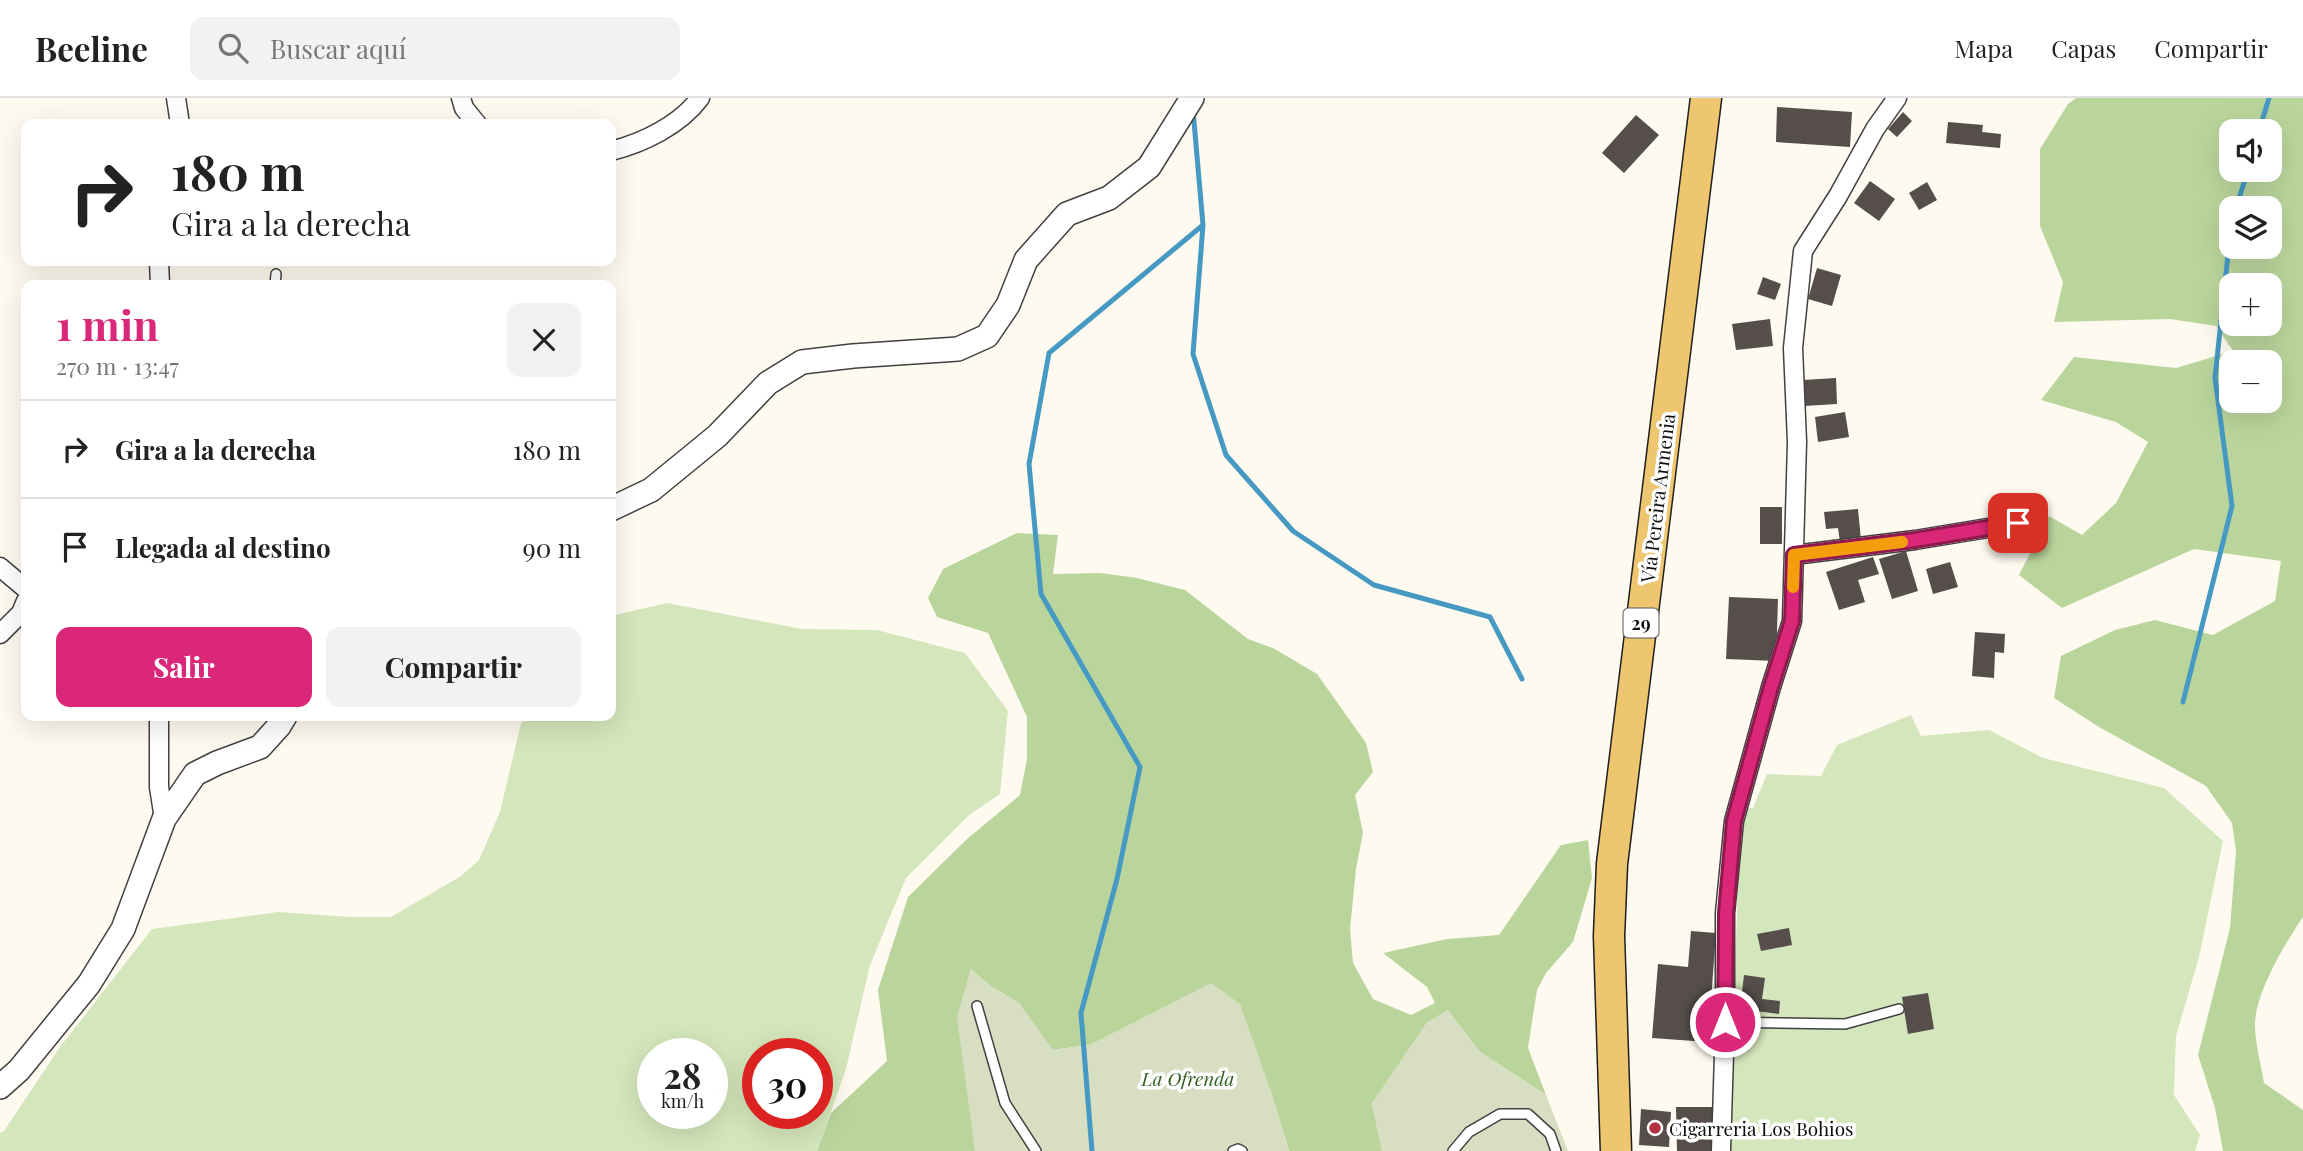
<!DOCTYPE html>
<html lang="es">
<meta charset="utf-8">
<style>
body{margin:0;font-family:"Playfair Display",serif;background:#f2f2f2;color:#222;height:100vh;display:flex;flex-direction:column;font-size:26px;white-space:nowrap}
*{box-sizing:border-box;margin:0}
p{font-size:23px;color:#767676}
.icon{flex:none;width:38px;height:38px;fill:none;stroke:currentColor;stroke-width:2;stroke-linecap:round;stroke-linejoin:round}
.map{position:relative;flex:1;overflow:hidden}
.sheet{position:absolute;left:21px;top:182px;width:595px;height:441px;display:flex;flex-direction:column;background:#fff;border-radius:14px;box-shadow:0 7px 28px #0002}
.sheet>*{flex:none}
.top-card{position:absolute;left:21px;top:21px;width:595px;height:147px;border-radius:14px;box-shadow:0 7px 28px #0002;background:#fff;color:#222;overflow:hidden}
.buttons{position:absolute;left:2219px;top:21px;display:grid;gap:14px}
.buttons a{display:grid;place-items:center;width:63px;height:63px;border-radius:14px;background:#fff;box-shadow:0 7px 28px #0002;font-size:35px}
.speed{position:absolute;left:637px;top:940px;display:flex;gap:14px;font-size:35px;font-weight:700;text-align:center}
.speed>*{display:grid;place-content:center;width:91px;height:91px;border-radius:50%;background:#fff;box-shadow:0 7px 28px #0002;line-height:1}
.speed small{font-size:18px;font-weight:400}
.speed .limit{border:10px solid #d22;background:#fff;color:#111}
.pin{position:absolute;display:grid;place-items:center;width:60px;height:60px;color:#fff;margin:-30px;border-radius:14px;box-shadow:0 4px 10px #0006}
.me{position:absolute;width:77px;margin:-38px;rotate:0deg;stroke-linejoin:round;filter:drop-shadow(0 0 5px #0008)}
.turn{display:flex;align-items:center;gap:24px;height:147px;padding:0 35px;font-size:32px}
.turn .icon{width:91px;height:91px;stroke-width:2.5}
.turn b{display:block;font-size:49px;line-height:60px}
.round{display:grid;place-items:center;flex:none;width:74px;height:74px;border-radius:14px;background:#f2f2f2}
.headline{display:flex;align-items:center;justify-content:space-between;height:119px;padding:0 35px}
h1{font-size:42px;font-weight:700;line-height:52px;color:#db2777}
.action{display:flex;gap:14px;margin-top:auto;padding:14px 35px}
.action a{flex:1;height:80px;border-radius:14px;background:#db2777;color:#fff;font-size:28px;font-weight:700;line-height:80px;text-align:center}
.action a+a{background:#f2f2f2;color:#222}
ul{padding:0;list-style:none}
li{display:flex;align-items:center;gap:21px;height:98px;padding:0 35px;border-top:2px solid #e0e0e0}
li div{flex:1}
li b{display:block;font-size:26px}
li em{font-style:normal}
header{display:flex;align-items:center;gap:42px;box-sizing:border-box;height:98px;padding:0 35px;background:#fff;border-bottom:2px solid #e0e0e0}
header strong{font-size:33px}
nav{display:flex;gap:38px;margin-inline-start:auto;font-size:24px}
.search{width:490px;height:63px;background:#f2f2f2;display:flex;align-items:center;gap:18px;box-sizing:border-box;padding:0 24px;border-radius:14px;color:#767676;font-size:26px}
.map>svg:first-child{display:block}
.green{fill:#d4e6bb;fill-rule:evenodd}
.forest{fill:#bad59c;fill-rule:evenodd}
.cemetery{fill:#d7dec2}
.lines{fill:none;stroke-linecap:round;stroke-linejoin:round}
.stream{stroke:#4599c3;stroke-width:5}
.building{fill:#554e4b}
.service-casing{stroke:#414141;stroke-width:12}
.minor-casing{stroke:#414141;stroke-width:21}
.tertiary-casing{stroke:#414141;stroke-width:26}
.primary-casing{stroke:#1f1f1f;stroke-width:33}
.service{stroke:#fff;stroke-width:9}
.minor{stroke:#fff;stroke-width:18}
.tertiary{stroke:#fff;stroke-width:23}
.primary{stroke:#eec670;stroke-width:30}
.route-casing{stroke:#8e194d;stroke-width:18}
.route{stroke:#db2777;stroke-width:12}
.slow{stroke:#f59e0b;stroke-width:12}
.poi-dot{fill:#b33040;stroke:#fff;stroke-width:2.5}
.labels{text-anchor:middle;dominant-baseline:central;stroke-width:7;stroke-linejoin:round;paint-order:stroke}
.shield{fill:#fff;stroke:#565656;stroke-width:2}
.shield-label{font-size:18px;font-weight:bold;fill:#0e0e0e}
.street-label{font-size:19px;fill:#0e0e0e;stroke:#fff}
.park-label{font-size:19px;font-style:italic;fill:#346023;stroke:#fff}
.poi-label{font-size:19px;fill:#0e0e0e;stroke:#fff;text-anchor:start}
</style>
<header>
<strong>Beeline</strong>
<div class="search"><svg class="icon" aria-label="search" viewBox="0 0 24 24"><circle cx="10" cy="10" r="6"/><path d="M15 15l6 6"/></svg>Buscar aquí</div>
<nav><a>Mapa</a><a>Capas</a><a>Compartir</a></nav>
</header>
<div class="map">
<svg width="2303" height="1053" viewBox="0 0 2303 1053">
<rect width="100%" height="100%" fill="#fefaef"/>
<path class="green" d="M 667,505 L 802,531 L 877,532 L 965,555 L 1008,613 L 1000,696 L 969,717 L 906,780 L 870,867 L 846,971 L 817,1053 L 0,1053 L 0,1035 L 4,1033 L 60,949 L 152,831 L 278,814 L 351,819 L 391,819 L 461,778 L 479,762 L 500,714 L 521,625 L 531,618 L 611,618 L 611,518 ZM 653,956 L 712,956 L 712,1015 L 653,1015 ZM 758,956 L 817,956 L 817,1015 L 758,1015 Z
M 1911,617 L 1921,638 L 1989,632 L 2043,660 L 2164,690 L 2223,743 L 2199,859 L 2176,938 L 2174,997 L 2200,1037 L 2195,1053 L 1730,1053 L 1740,710 L 1753,710 L 1767,676 L 1821,678 L 1837,647 Z"/>
<path class="forest" d="M 2076,0 L 2303,0 L 2303,819 C 2285,845 2253,899 2255,930 C 2256,948 2261,967 2264,985 L 2303,1012 L 2303,1053 L 2223,1053 L 2215,1010 L 2198,957 L 2230,830 L 2236,753 L 2232,725 L 2206,688 L 2099,629 L 2054,600 L 2061,558 L 2115,532 L 2155,522 L 2213,537 L 2275,503 L 2281,463 L 2194,451 L 2062,510 L 2019,477 L 2049,418 L 2082,437 L 2116,405 L 2148,344 L 2116,324 L 2041,302 L 2074,259 L 2176,270 L 2233,253 L 2216,228 L 2170,221 L 2054,224 L 2063,184 L 2040,128 L 2040,51 L 2068,6 ZM 2231,33 L 2270,33 L 2270,72 L 2231,72 ZM 2231,110 L 2270,110 L 2270,149 L 2231,149 ZM 2231,187 L 2270,187 L 2270,226 L 2231,226 ZM 2231,264 L 2270,264 L 2270,303 L 2231,303 Z
M 1017,435 L 1058,437 L 1053,476 L 1100,475 L 1137,480 L 1185,492 L 1248,541 L 1273,550 L 1317,576 L 1366,645 L 1373,674 L 1355,697 L 1363,735 L 1356,771 L 1350,831 L 1353,865 L 1373,901 L 1411,917 L 1435,905 L 1427,889 L 1383,855 L 1447,841 L 1499,837 L 1561,747 L 1588,742 L 1592,780 L 1573,844 L 1546,875 L 1537,892 L 1528,950 L 1546,997 L 1480,954 L 1447,912 L 1372,1005 L 1382,1053 L 1289,1053 L 1270,991 L 1211,886 L 1090,947 L 1052,952 L 1019,905 L 989,887 L 971,871 L 970,1009 L 975,1053 L 817,1053 L 831,1015 L 887,963 L 878,892 L 908,799 L 967,741 L 1020,697 L 1027,661 L 1027,619 L 988,535 L 937,519 L 928,500 L 943,471 Z"/>
<path class="cemetery" d="M 971,870 L 989,887 L 1019,905 L 1053,952 L 1090,947 L 1211,885 L 1240,906 L 1270,991 L 1289,1053 L 975,1053 L 957,919 Z
M 1448,912 L 1480,954 L 1546,997 L 1568,1053 L 1382,1053 L 1372,1005 L 1427,924 Z"/>
<g class="lines">
<path class="stream" d="M 1193,12 L 1203,127 L 1193,256 L 1226,357 L 1293,433 L 1374,487 L 1490,519 L 1522,581
M 2259,33 L 2269,0
M 2236,110 L 2248,72
M 2183,604 L 2232,408 L 2215,280 L 2231,128
M 1092,1053 L 1081,915 L 1117,781 L 1140,669 L 1041,496 L 1029,366 L 1049,255 L 1203,127"/>
</g>
<path class="building" d="M 1777,9 L 1852,14 L 1850,49 L 1776,44 Z
M 1903,14 L 1912,23 L 1897,39 L 1888,31 Z
M 1636,17 L 1659,37 L 1624,75 L 1602,55 Z
M 1948,24 L 1983,27 L 1982,34 L 2001,36 L 2000,50 L 1946,45 Z
M 1870,83 L 1895,101 L 1879,123 L 1854,105 Z
M 1927,84 L 1937,102 L 1919,112 L 1909,95 Z
M 1817,170 L 1841,177 L 1832,208 L 1808,201 Z
M 1763,179 L 1781,186 L 1775,202 L 1757,196 Z
M 1770,221 L 1773,248 L 1736,252 L 1732,226 Z
M 1836,280 L 1837,306 L 1804,308 L 1803,282 Z
M 1845,314 L 1849,339 L 1818,344 L 1815,319 Z
M 1760,409 L 1782,409 L 1782,446 L 1760,446 Z
M 1858,411 L 1861,442 L 1840,444 L 1838,430 L 1826,431 L 1824,414 Z
M 1906,453 L 1918,493 L 1892,501 L 1879,461 Z
M 1873,459 L 1879,476 L 1858,482 L 1865,504 L 1839,512 L 1826,474 Z
M 1950,464 L 1958,489 L 1933,496 L 1926,471 Z
M 1729,499 L 1778,501 L 1776,563 L 1726,561 Z
M 1975,534 L 2005,536 L 2004,555 L 1995,554 L 1994,580 L 1972,578 Z
M 1789,830 L 1792,847 L 1761,853 L 1757,836 Z
M 1691,833 L 1716,835 L 1708,944 L 1652,940 L 1658,866 L 1688,869 Z
M 1744,877 L 1765,880 L 1762,901 L 1780,903 L 1779,916 L 1740,911 Z
M 1928,895 L 1934,931 L 1908,936 L 1902,899 Z
M 1676,1009 L 1716,1009 L 1717,1053 L 1677,1053 Z
M 1641,1011 L 1671,1014 L 1669,1049 L 1639,1047 Z"/>
<g class="lines">
<g class="service-casing">
<path id="service" d="M 275,187 L 276,176
M 977,908 L 1005,1005 L 1036,1053
M 1725,924 L 1845,926 L 1899,911
M 1233,1053 L 1238,1051 L 1242,1053
M 1453,1053 L 1469,1034 L 1500,1016 L 1528,1016 L 1550,1036 L 1556,1053"/>
</g>
<g class="minor-casing">
<path id="minor" d="M 176,0 L 180,26
M 461,0 L 464,10 L 477,26
M 611,53 C 643,45 680,27 700,0
M 159,163 L 160,187
M 1794,457 L 1915,442 L 2018,425
M 0,469 L 26,491
M 0,536 L 21,515 L 26,503
M 159,618 L 159,689 L 164,721
M 1721,1053 L 1725,924 L 1725,815 L 1734,723 L 1771,589 L 1792,523 L 1797,344 L 1793,250 L 1803,153 L 1838,98 L 1875,31 L 1897,0"/>
</g>
<g class="tertiary-casing">
<path id="tertiary" d="M 611,411 L 651,392 L 717,338 L 768,285 L 802,264 L 853,258 L 958,251 L 987,238 L 1008,207 L 1026,162 L 1067,116 L 1109,100 L 1149,69 L 1192,0
M 0,989 L 19,972 L 89,886 L 123,831 L 164,721 L 195,676 L 217,665 L 260,649 L 279,628 L 285,618"/>
</g>
<g class="primary-casing">
<path id="primary" d="M 1616,1053 L 1609,838 L 1612,766 L 1706,0"/>
</g>
<use href="#service" class="service"/>
<use href="#minor" class="minor"/>
<use href="#tertiary" class="tertiary"/>
<use href="#primary" class="primary"/>
</g>
<g class="lines">
<g class="route-casing">
<path id="route" d="M 1725,924 L 1726,815 L 1734,723 L 1771,589 L 1792,523 L 1794,457 L 1915,442 L 2018,425"/>
</g>
<use href="#route" class="route"/>
<path class="slow" d="M 1793,489 L 1794,457 L 1902,444"/>
</g>
<circle class="poi-dot" cx="1655" cy="1030" r="7"/>
<g class="labels">
<rect class="shield" x="1623.5" y="510.5" width="35" height="29" rx="5"/>
<g class="shield-label">
<text x="1641" y="525">29</text>
</g>
<g class="street-label">
<text transform="translate(1657 400) rotate(-83)">Vía Pereira Armenia</text>
</g>
<g class="park-label">
<text x="1188" y="980">La Ofrenda</text>
</g>
<g class="poi-label">
<text x="1669" y="1030">Cigarreria Los Bohios</text>
</g>
</g>
</svg>
<div class="buttons">
<a><svg class="icon" aria-label="sound" viewBox="0 0 24 24"><path d="M4 9h4l5-4v14l-5-4H4zM17 9q2 3 0 6"/></svg></a>
<a><svg class="icon" aria-label="layers" viewBox="0 0 24 24"><path d="M12 4l9 5-9 5-9-5zM3 14l9 5 9-5"/></svg></a>
<a>+</a>
<a>−</a>
</div>
<div class="speed"><div>28<small>km/h</small></div><div class="limit">30</div></div>
<div class="pin" style="left:2018px;top:425px;background:#d93025"><svg class="icon" aria-label="arrive" viewBox="0 0 24 24"><path d="M6 21V4h12l-3 4 3 4H6"/></svg></div>
<svg class="me" style="left:1725px;top:924px" viewBox="-20 -20 40 40"><circle r="17" fill="#db2777" stroke="#fff" stroke-width="3"/><path d="M0-11L8 9 0 5-8 9z" fill="#fff"/></svg>
<div class="top-card">
<div class="turn"><svg class="icon" aria-label="right" viewBox="0 0 24 24"><path d="M7 20v-9h11M14 6l5 5-5 5"/></svg><div><b>180 m</b>Gira a la derecha</div></div>
</div>
<section class="sheet">
<div class="headline"><div><h1>1 min</h1><p>270 m · 13:47</p></div><a class="round"><svg class="icon" aria-label="close" viewBox="0 0 24 24"><path d="M6 6l12 12M18 6L6 18"/></svg></a></div>
<ul>
<li><svg class="icon" aria-label="right" viewBox="0 0 24 24"><path d="M7 20v-9h11M14 6l5 5-5 5"/></svg><div><b>Gira a la derecha</b></div><em>180 m</em></li>
<li><svg class="icon" aria-label="arrive" viewBox="0 0 24 24"><path d="M6 21V4h12l-3 4 3 4H6"/></svg><div><b>Llegada al destino</b></div><em>90 m</em></li>
</ul>
<div class="action"><a>Salir</a><a>Compartir</a></div>
</section>
</div>
